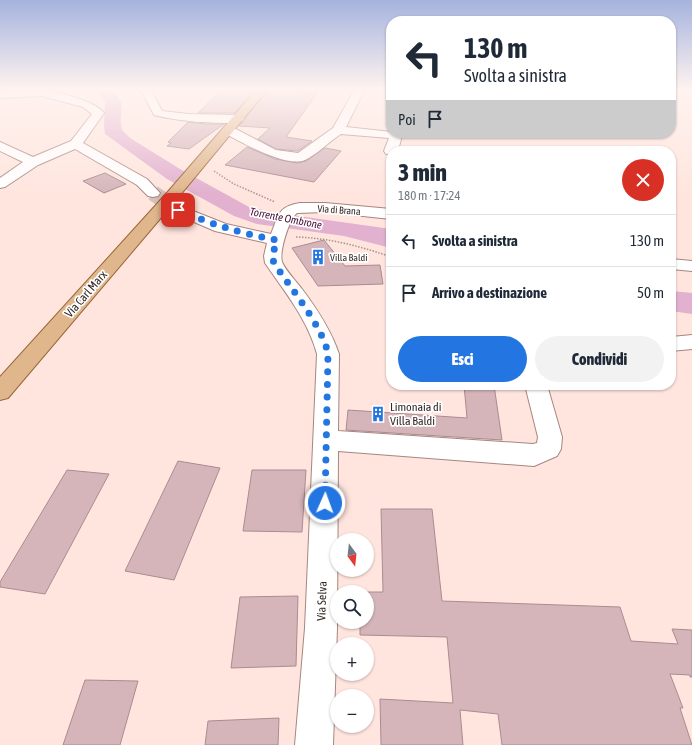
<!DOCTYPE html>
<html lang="it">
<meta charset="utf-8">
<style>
body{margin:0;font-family:"Asap Condensed",sans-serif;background:#f2f2f3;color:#1f2937;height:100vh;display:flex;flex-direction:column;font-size:15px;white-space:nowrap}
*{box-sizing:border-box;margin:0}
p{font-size:13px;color:#747a83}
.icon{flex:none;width:22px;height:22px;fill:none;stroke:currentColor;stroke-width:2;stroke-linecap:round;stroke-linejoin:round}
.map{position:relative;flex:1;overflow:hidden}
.details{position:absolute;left:386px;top:146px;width:290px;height:244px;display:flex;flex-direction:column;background:#fff;border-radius:16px;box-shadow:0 1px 3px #0004}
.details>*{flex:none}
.guide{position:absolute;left:386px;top:16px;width:290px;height:122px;border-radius:16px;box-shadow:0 1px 3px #0004;background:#fff;color:#1f2937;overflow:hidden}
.needle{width:26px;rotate:165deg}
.tools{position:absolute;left:330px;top:533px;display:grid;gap:8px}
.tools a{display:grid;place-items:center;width:44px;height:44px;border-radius:50%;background:#fff;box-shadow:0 1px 3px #0004;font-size:20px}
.pin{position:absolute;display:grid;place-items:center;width:34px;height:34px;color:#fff;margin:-17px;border-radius:8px;box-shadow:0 2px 6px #0006}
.me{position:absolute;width:44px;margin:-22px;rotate:2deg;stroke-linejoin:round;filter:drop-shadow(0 0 3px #0008)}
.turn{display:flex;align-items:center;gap:14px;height:84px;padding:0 12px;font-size:18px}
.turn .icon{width:52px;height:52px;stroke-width:2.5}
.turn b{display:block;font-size:28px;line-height:34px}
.then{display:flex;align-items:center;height:38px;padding:0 12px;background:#0003;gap:8px;font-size:15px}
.round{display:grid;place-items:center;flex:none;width:42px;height:42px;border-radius:21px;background:#f2f2f3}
.summary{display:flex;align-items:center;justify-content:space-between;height:68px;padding:0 12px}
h1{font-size:24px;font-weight:800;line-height:30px}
.action{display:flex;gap:8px;margin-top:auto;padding:8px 12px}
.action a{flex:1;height:46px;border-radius:24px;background:#2376e1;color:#fff;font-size:16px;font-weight:800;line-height:46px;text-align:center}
.action a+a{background:#f2f2f3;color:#1f2937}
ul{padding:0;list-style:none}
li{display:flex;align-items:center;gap:12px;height:52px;padding:0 12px;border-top:1px solid #e0e1e3}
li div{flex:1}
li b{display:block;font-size:15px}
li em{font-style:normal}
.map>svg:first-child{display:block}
.water{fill:#e1b1cf}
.building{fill:#d5b5ba;stroke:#aa8c90}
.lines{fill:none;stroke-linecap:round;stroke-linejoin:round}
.minor-tunnel{stroke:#d7c0b9;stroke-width:16;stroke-dasharray:16 8;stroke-linecap:butt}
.minor-casing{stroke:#a4877f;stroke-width:2}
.major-casing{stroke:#976637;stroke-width:2}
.path{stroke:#a6938d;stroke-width:1.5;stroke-dasharray:1.5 1.5;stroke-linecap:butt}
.minor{fill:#fff;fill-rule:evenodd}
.major{fill:#e0b68c;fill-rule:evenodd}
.route{stroke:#2376e1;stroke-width:7;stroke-dasharray:0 12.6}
.labels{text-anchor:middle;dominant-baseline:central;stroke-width:3.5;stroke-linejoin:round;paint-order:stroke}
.far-street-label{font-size:10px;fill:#362a27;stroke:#fff}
.far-poi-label{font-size:10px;fill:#362a27;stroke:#fff;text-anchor:start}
.far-water-label{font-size:11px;font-style:italic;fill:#460f38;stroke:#fff}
.street-label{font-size:12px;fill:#362a27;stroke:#fff}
.poi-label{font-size:12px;fill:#362a27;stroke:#fff;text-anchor:start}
</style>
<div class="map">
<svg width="692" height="745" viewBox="0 0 692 745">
<rect width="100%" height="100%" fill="#ffe5de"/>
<path class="water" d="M 78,89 L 108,89 C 132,101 115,116 123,131 C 125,133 128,136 130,138 L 180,169 L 249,207 L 277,213 L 391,229 L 391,248 L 344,236 L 257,224 L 234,216 L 167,179 L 105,134 L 104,124 L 105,101 L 98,94 Z
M 671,291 L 692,293 L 692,314 L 671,311 Z"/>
<path class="building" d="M 222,89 L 255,89 L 234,113 L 198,113 Z
M 269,89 L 298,89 L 296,91 L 318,92 L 286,137 L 312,141 L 298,151 L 276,149 L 258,139 L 270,128 L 239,126 Z
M 188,122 L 206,124 L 224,124 L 189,149 L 167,146 L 171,143 L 168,142 Z
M 247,147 L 275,159 L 297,163 L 306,161 L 325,148 L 341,151 L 314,182 L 225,165 Z
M 105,173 L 126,184 L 104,193 L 83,181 Z
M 324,240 L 345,266 L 380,265 L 383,284 L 318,286 L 292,248 Z
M 464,385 L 494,385 L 502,440 L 346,430 L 348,410 L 467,418 Z
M 178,461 L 220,468 L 174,580 L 125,571 Z
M 67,470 L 109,474 L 45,594 L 0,587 L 0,582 Z
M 252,470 L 306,470 L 302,532 L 243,531 Z
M 381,509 L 432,509 L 442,601 L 620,607 L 631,641 L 678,644 L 672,629 L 692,630 L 692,677 L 690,677 L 690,675 L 670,674 L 683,708 L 680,708 L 692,745 L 502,745 L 498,714 L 460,710 L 463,745 L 381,745 L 380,699 L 453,703 L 447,637 L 360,635 L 360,622 L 367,622 L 367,592 L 360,592 L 383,592 Z
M 298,596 L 296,666 L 231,668 L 240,597 Z
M 85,680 L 138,681 L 120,745 L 63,745 Z
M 279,718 L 278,745 L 205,745 L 208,721 Z"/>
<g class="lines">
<path class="minor-tunnel" d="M 153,193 L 178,210"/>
<g class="minor-casing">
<path id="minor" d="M 25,89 C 31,89 38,89 44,90 C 58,92 95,101 104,113 L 83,143 L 147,179 L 160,193 L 158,196 L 153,197 L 148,196 L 137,185 L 75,149 L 38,165 L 5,187 L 0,188 L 0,178 L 23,162 L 0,151 L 0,142 L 33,157 L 71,141 L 92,114 L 83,107 L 42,96 L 0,98 L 0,92 L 26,90 Z
M 138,89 L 151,90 L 162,111 L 188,114 L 238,115 L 242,117 L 244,119 L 242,121 L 238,123 C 209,123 182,122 154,115 L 143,94 Z
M 355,89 L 365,89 L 346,127 L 401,133 L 402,135 L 398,151 L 391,151 L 391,155 L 386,154 L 384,151 L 389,138 L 341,134 C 330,141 316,155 305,160 C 286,168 241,142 224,133 L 222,130 L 224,127 L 232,127 L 276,150 L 298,153 L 333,128 Z
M 300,203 L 325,203 L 391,209 L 391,219 L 325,212 L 297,213 C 289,219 279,252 282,262 C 286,271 296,281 302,289 C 317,309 331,330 339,354 L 338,431 L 533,444 L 537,443 L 538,437 L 525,385 L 547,385 L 562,437 L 561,449 L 557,456 L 534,466 L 338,451 L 337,628 L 333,745 L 295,745 L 305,628 L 317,354 C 308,320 285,292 265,263 L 264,256 L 267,243 L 215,231 L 173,213 L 170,210 L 173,207 L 178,205 L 226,224 L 271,234 C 279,215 277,207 300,203 Z
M 671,259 L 692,261 L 692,271 L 671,269 Z
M 692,335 L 692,349 L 671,351 L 671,337 Z"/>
</g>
<g class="major-casing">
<path id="major" d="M 257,89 L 268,89 L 176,200 L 8,398 L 0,400 L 0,377 L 166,194 Z"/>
</g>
<path class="path" d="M 214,171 L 234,184 L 275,202
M 296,237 C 329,238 360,246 391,257"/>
<use href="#minor" class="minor"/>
<use href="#major" class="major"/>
</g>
<linearGradient id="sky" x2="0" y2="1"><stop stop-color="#a5b3de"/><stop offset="0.46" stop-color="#fff3f0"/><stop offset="1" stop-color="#fff3f0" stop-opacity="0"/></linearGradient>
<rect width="692" height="194" fill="url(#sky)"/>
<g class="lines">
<path class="route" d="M 178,210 C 214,225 239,233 277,240 L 272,257 L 274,263 C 290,287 323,327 328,354 L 325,503"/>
</g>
<defs>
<g id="building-bare" transform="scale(1.2)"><path d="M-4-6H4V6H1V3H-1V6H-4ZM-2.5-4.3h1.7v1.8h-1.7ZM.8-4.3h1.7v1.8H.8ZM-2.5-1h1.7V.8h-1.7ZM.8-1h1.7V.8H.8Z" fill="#2376e1" stroke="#fff" stroke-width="2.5" paint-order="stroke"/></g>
</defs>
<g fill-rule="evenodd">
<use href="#building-bare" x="318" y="257"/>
<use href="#building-bare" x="378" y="414"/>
</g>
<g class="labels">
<g class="far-street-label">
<text transform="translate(339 210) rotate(4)">Via di Brana</text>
</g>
<g class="far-poi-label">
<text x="330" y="257">Villa Baldi</text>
</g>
<g class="far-water-label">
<text transform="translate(286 218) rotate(11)">Torrente Ombrone</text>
</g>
<g class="street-label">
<text transform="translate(86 294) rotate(-49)">Via Carl Marx</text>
<text transform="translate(322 601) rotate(-88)">Via Selva</text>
</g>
<g class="poi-label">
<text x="390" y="407">Limonaia di<tspan x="390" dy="14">Villa Baldi</tspan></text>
</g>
</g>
</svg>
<div class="tools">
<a><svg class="needle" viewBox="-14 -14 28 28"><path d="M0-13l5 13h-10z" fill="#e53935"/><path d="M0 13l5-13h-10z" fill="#747a83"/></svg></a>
<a><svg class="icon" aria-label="search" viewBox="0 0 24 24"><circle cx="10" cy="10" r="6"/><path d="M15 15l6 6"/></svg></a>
<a>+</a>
<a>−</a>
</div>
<div class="pin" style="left:178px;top:210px;background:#d93025"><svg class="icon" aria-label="arrive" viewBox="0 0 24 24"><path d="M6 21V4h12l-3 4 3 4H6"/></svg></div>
<svg class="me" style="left:325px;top:503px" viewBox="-20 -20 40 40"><circle r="17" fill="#2376e1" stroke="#fff" stroke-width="3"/><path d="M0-11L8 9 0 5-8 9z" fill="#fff"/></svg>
<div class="guide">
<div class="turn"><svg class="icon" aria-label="left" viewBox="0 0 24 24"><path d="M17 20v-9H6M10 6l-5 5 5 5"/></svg><div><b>130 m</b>Svolta a sinistra</div></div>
<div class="then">Poi<svg class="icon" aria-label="arrive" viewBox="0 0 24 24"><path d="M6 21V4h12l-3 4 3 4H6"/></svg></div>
</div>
<section class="details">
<div class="summary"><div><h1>3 min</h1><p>180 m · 17:24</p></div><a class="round" style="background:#d93025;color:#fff"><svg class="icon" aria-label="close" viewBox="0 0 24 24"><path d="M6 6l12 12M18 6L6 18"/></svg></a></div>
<ul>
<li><svg class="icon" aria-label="left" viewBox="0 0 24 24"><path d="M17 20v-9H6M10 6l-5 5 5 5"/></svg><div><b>Svolta a sinistra</b></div><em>130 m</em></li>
<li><svg class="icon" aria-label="arrive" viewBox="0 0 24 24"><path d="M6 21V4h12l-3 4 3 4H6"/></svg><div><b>Arrivo a destinazione</b></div><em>50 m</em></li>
</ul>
<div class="action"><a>Esci</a><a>Condividi</a></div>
</section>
</div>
